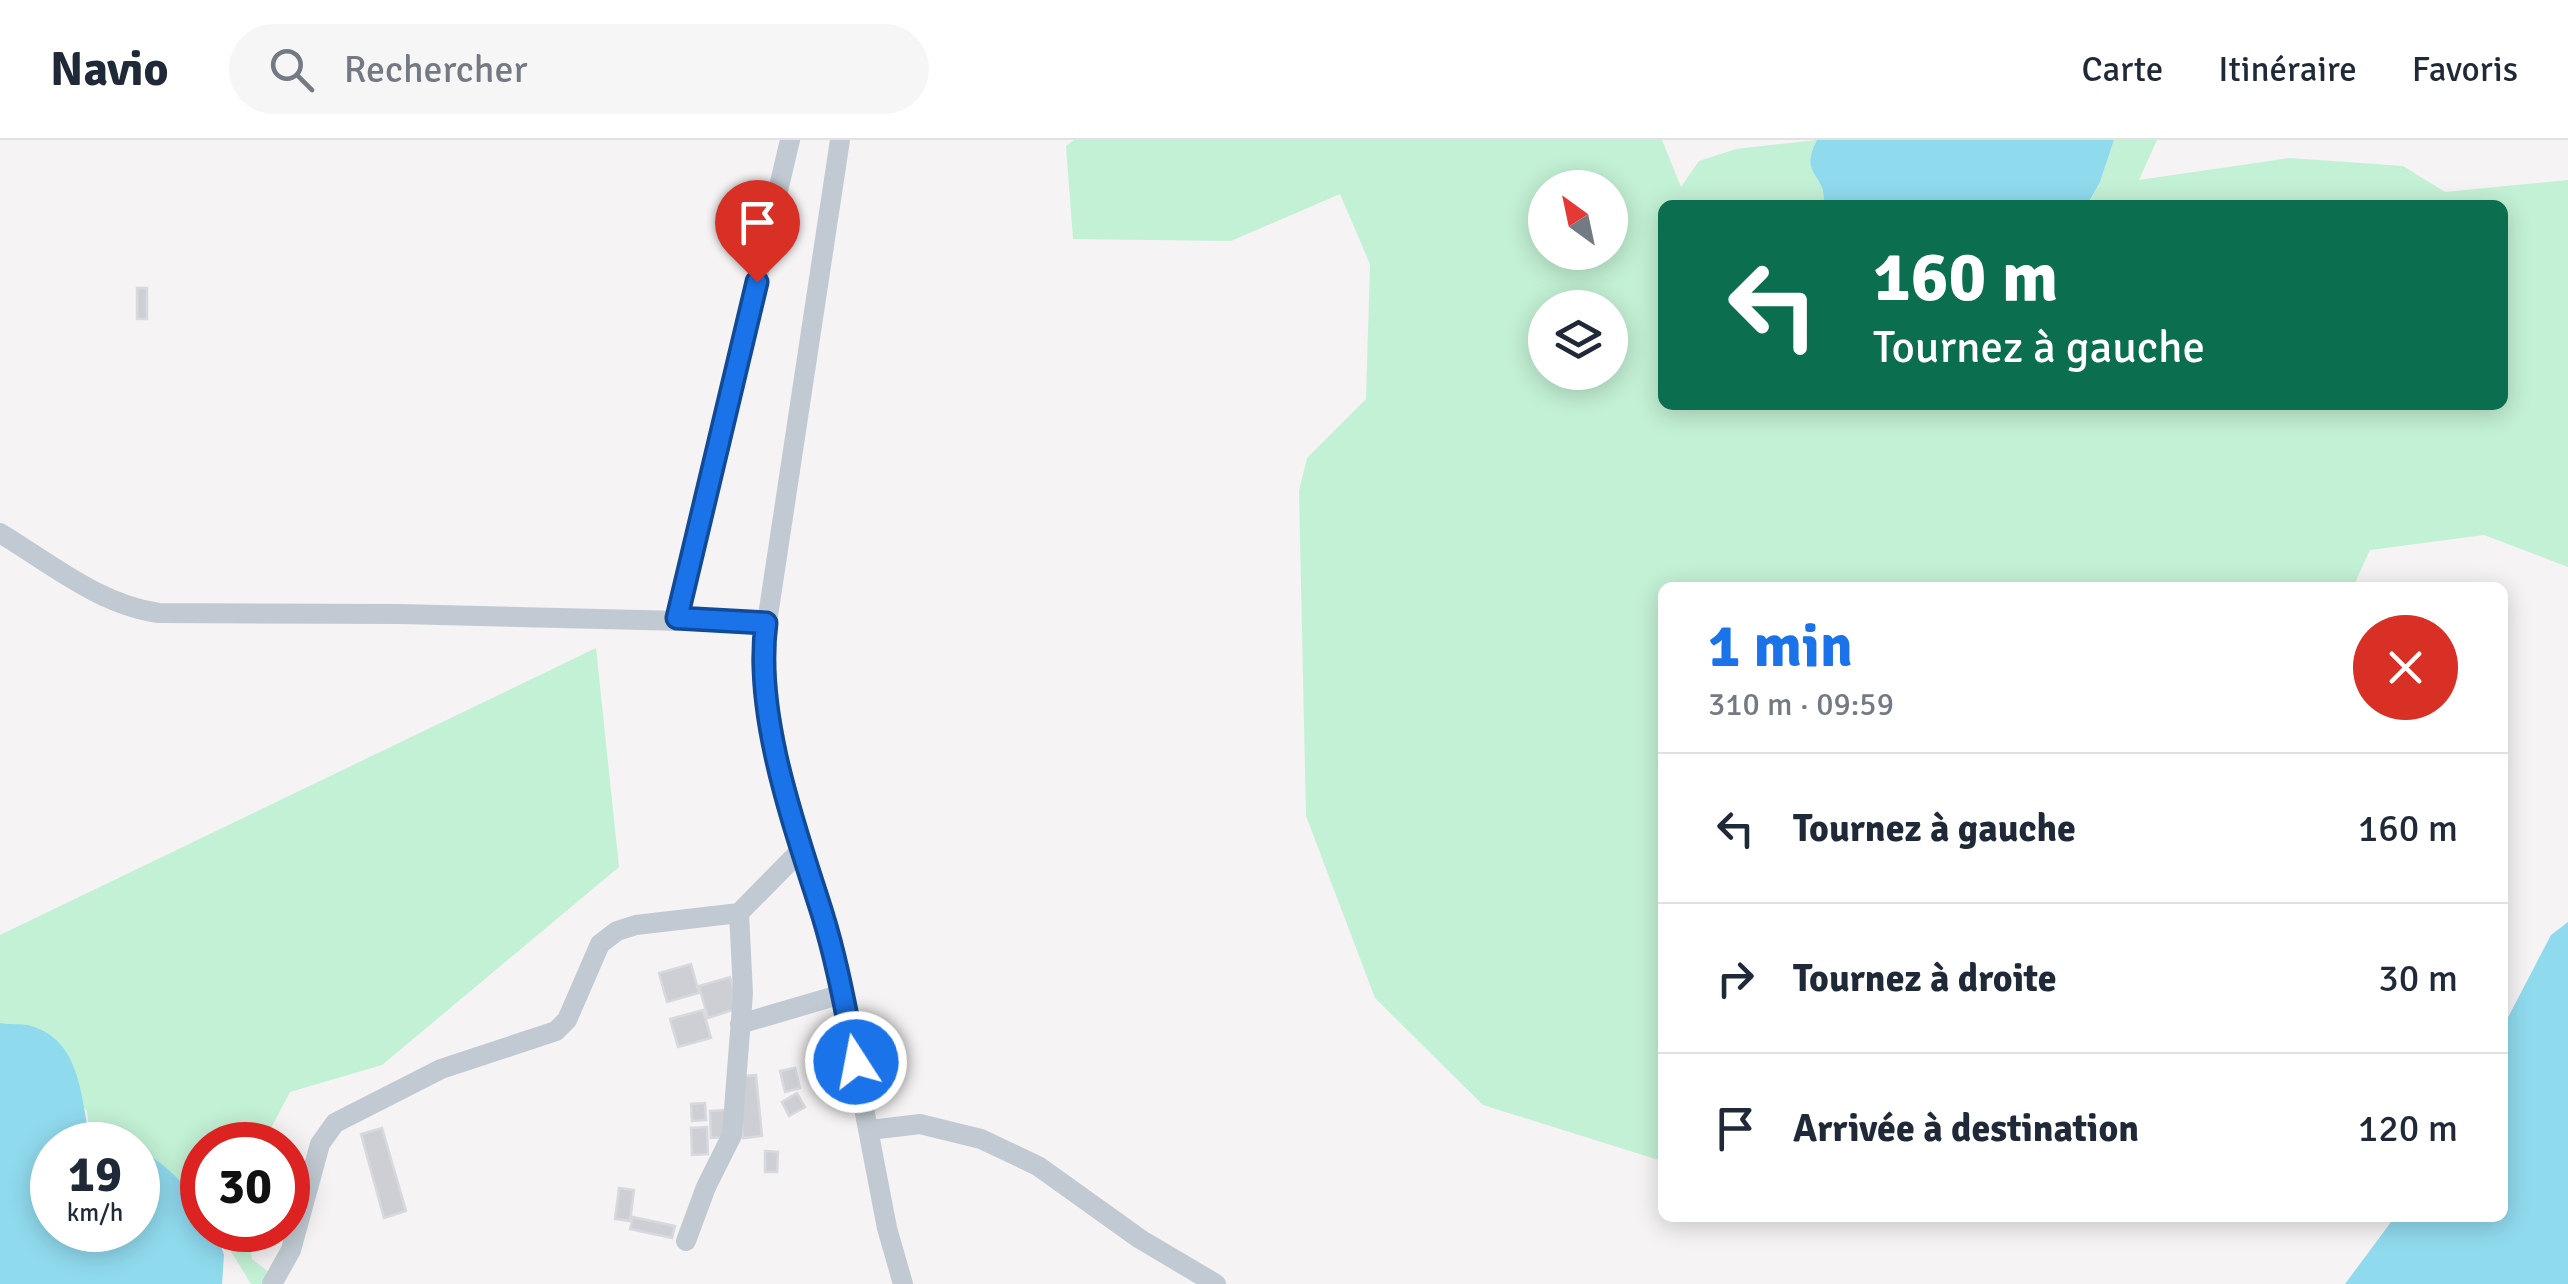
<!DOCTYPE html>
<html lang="fr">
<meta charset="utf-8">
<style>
body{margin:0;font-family:Signika,sans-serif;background:#f6f6f7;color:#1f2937;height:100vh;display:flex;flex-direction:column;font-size:38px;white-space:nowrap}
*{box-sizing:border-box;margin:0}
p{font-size:32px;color:#747a83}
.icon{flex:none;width:55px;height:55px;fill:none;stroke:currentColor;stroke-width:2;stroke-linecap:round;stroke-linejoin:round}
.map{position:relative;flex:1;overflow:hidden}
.panel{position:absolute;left:1658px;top:442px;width:850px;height:640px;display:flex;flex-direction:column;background:#fff;border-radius:15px;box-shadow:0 5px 25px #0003}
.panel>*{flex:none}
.banner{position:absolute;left:1658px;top:60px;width:850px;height:210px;border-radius:15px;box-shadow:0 5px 25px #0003;background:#0b6e4f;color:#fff;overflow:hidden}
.needle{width:65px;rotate:327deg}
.fabs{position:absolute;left:1528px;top:30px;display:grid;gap:20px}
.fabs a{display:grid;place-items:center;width:100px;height:100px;border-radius:50%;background:#fff;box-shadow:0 5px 25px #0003;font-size:50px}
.speed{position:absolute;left:30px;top:982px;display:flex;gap:20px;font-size:50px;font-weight:700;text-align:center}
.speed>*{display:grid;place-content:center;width:130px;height:130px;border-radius:50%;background:#fff;box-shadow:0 5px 25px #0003;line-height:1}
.speed small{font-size:25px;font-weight:400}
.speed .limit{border:15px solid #d22;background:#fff;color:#111}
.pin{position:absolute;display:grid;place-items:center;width:85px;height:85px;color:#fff;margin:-102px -42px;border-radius:50% 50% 50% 0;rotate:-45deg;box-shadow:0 0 10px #0007}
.pin .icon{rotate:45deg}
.me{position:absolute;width:110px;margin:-55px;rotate:349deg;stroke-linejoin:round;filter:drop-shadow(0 0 8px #0008)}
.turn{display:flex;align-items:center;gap:35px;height:210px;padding:0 50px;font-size:45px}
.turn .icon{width:130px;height:130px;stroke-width:2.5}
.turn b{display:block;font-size:70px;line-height:85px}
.round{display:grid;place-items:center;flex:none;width:105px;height:105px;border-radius:52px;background:#f6f6f7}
.overview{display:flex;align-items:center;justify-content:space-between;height:170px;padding:0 50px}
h1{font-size:60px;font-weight:700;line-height:75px;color:#1a73e8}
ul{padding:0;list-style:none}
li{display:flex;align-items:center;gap:30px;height:150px;padding:0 50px;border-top:2px solid #e0e1e3}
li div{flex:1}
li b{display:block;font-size:38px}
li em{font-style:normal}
header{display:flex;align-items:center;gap:60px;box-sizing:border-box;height:140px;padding:0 50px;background:#fff;border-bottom:2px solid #e0e1e3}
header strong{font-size:48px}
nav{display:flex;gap:55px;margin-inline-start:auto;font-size:35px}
.search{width:700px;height:90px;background:#f6f6f7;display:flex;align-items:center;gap:25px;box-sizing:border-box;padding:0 35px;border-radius:55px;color:#747a83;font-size:38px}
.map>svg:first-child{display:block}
.green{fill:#c3f1d5;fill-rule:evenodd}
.water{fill:#90daee}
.building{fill:#cdcfd5;stroke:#d7d9de;stroke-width:2.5}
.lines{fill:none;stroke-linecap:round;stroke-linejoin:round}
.street{stroke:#c1cad2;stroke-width:20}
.route-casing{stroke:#114b97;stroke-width:25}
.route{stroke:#1a73e8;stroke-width:18}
</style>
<header>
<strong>Navio</strong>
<div class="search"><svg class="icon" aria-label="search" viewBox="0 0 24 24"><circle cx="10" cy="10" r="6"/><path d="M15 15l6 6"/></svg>Rechercher</div>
<nav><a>Carte</a><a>Itinéraire</a><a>Favoris</a></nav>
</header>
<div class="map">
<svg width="2568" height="1144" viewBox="0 0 2568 1144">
<rect width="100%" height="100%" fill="#f5f3f3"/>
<path class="green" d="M 1074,0 L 1662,0 L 1681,47 L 1699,21 L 1736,9 L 1817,0 C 1797,37 1829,34 1823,65 L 1662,65 L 1662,265 L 2502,265 L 2502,65 L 2087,65 L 2100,42 L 2114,0 L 2157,0 L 2139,40 L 2290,18 L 2403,26 L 2445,52 L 2568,40 L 2568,427 L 2484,395 L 2370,410 L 2353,447 L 1662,448 L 1662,1021 L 1483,965 L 1375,858 L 1306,676 L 1299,351 L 1307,318 L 1366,259 L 1370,124 L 1340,54 L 1231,101 L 1073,99 L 1066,6 ZM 1545,48 L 1610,48 L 1610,112 L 1545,112 ZM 1545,168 L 1610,168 L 1610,232 L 1545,232 Z
M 596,508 L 619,727 L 382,925 L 290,952 L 262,1005 L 202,1005 L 202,1069 L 186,1047 L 138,1005 L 97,1005 L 90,999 L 87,971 L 8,885 L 0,883 L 0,795 Z
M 218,1090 L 249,1090 L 252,1119 L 284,1144 L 251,1144 Z"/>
<path class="water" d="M 1817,0 L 2114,0 L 2100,42 L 2087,65 L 1823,65 C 1829,34 1797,37 1817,0 Z
M 2568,782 L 2568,1144 L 2345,1144 L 2394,1078 L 2502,1078 L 2503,887 L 2551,795 Z
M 0,883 C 10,885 22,883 31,886 C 81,900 81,959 90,998 L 97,1005 L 52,1005 L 52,1090 L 138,1090 L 138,1008 C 167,1025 202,1055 202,1090 L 216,1090 L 224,1115 L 222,1144 L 0,1144 Z"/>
<path class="building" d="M 137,148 L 147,148 L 147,179 L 137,179 Z
M 691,824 L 699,853 L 667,862 L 659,833 Z
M 730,837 L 739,868 L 708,878 L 699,846 Z
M 703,870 L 711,898 L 678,907 L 670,879 Z
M 795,928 L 800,948 L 785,952 L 780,931 Z
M 756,935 L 762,996 L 743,998 L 738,937 Z
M 797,953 L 805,967 L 789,976 L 782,962 Z
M 705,963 L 706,980 L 692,981 L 691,964 Z
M 726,970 L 726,997 L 711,998 L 710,971 Z
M 707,987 L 708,1014 L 692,1015 L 691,988 Z
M 382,988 L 406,1071 L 384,1078 L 361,994 Z
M 765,1011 L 778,1012 L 777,1032 L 765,1032 Z
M 619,1048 L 634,1050 L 630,1081 L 615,1079 Z
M 633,1077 L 675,1086 L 672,1098 L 630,1089 Z"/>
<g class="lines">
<path class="street" d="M 840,0 L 761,522 L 779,622 L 842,854 L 887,1088 L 903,1144
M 0,393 C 51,424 100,465 159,473 L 400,474 L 766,483
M 677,478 L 790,0
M 740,884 L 842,854
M 870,990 L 920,984 L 981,999 L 1038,1026 L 1140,1099 L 1216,1144
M 686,1101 L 706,1047 L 732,995 L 743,853 L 739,773
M 272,1144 L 291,1110 L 320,1004 L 335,983 L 441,929 L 556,891 L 567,880 L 600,804 L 617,791 L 636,785 L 739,773 L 801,710"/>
</g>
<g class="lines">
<g class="route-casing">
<path id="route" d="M 757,142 L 677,478 L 766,483 C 754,575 794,685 822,773 C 837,821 846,872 856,922"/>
</g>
<use href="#route" class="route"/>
</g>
</svg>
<div class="fabs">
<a><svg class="needle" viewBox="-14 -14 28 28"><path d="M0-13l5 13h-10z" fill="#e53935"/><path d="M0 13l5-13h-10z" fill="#747a83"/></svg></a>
<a><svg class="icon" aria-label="layers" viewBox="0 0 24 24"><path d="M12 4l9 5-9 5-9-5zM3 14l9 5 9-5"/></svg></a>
</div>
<div class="speed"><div>19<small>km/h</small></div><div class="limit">30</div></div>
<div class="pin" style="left:757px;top:142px;background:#d93025"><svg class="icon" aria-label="arrive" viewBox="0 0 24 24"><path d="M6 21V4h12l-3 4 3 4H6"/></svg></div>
<svg class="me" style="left:856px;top:922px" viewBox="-20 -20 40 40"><circle r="17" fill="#1a73e8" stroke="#fff" stroke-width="3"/><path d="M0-11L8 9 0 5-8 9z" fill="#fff"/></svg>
<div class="banner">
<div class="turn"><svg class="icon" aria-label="left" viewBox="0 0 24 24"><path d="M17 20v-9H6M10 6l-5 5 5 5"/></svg><div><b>160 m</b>Tournez à gauche</div></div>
</div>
<section class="panel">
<div class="overview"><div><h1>1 min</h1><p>310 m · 09:59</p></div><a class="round" style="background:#d93025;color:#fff"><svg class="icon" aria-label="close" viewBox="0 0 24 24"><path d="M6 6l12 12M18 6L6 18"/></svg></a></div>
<ul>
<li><svg class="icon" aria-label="left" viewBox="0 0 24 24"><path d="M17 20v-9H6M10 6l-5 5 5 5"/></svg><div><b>Tournez à gauche</b></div><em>160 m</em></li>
<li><svg class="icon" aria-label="right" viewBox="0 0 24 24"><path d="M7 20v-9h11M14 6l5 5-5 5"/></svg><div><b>Tournez à droite</b></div><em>30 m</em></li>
<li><svg class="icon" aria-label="arrive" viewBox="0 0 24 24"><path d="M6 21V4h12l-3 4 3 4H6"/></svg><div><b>Arrivée à destination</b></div><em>120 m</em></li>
</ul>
</section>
</div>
